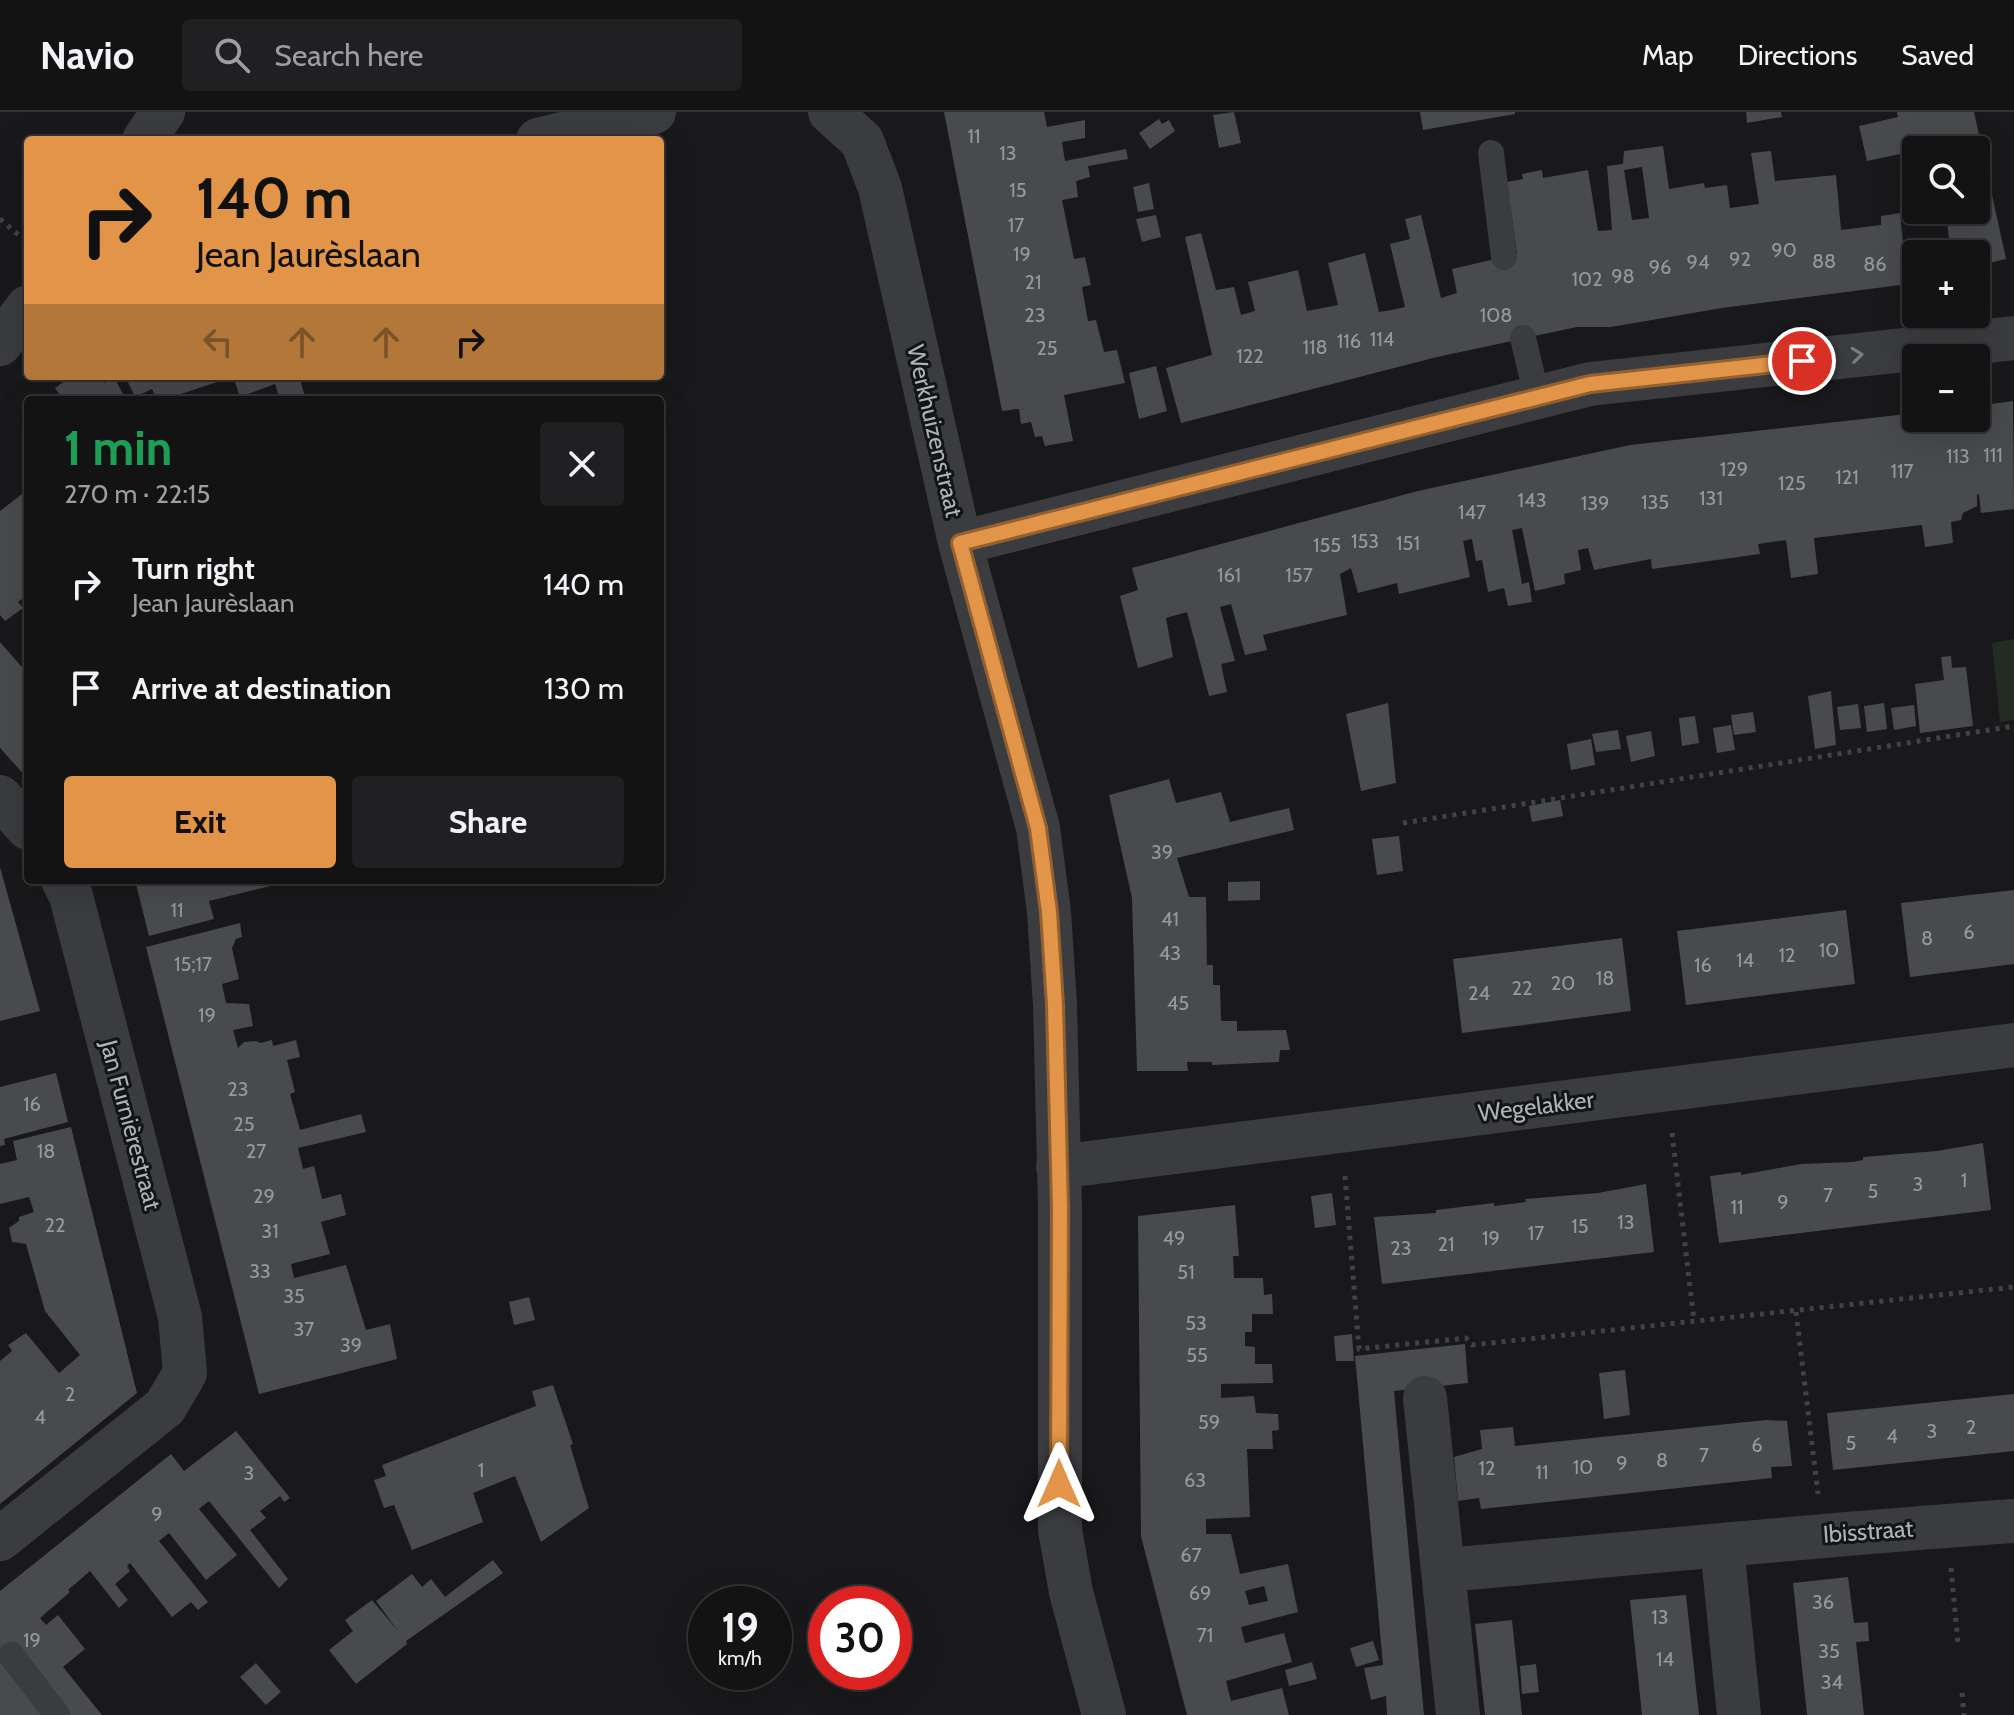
<!DOCTYPE html>
<meta charset="utf-8">
<style>
body{margin:0;font-family:Cabin,sans-serif;background:#202022;color:#f1f3f6;height:100vh;display:flex;flex-direction:column;font-size:30px;white-space:nowrap}
*{box-sizing:border-box;margin:0}
p{font-size:26px;color:#9d9ea0}
.icon{flex:none;width:44px;height:44px;fill:none;stroke:currentColor;stroke-width:2;stroke-linecap:round;stroke-linejoin:round}
.map{position:relative;flex:1;overflow:hidden}
.drawer{position:absolute;left:24px;top:284px;width:640px;height:488px;display:flex;flex-direction:column;background:#131314;border-radius:8px;box-shadow:0 8px 32px #0002,0 0 0 2px #323234}
.drawer>*{flex:none}
.hud{position:absolute;left:24px;top:24px;width:640px;height:244px;border-radius:8px;box-shadow:0 8px 32px #0002,0 0 0 2px #323234;background:#e29549;color:#111;overflow:hidden}
.controls{position:absolute;left:1902px;top:24px;display:grid;gap:16px}
.controls a{display:grid;place-items:center;width:88px;height:88px;border-radius:8px;background:#131314;box-shadow:0 8px 32px #0002,0 0 0 2px #323234;font-size:40px}
.speed{position:absolute;left:688px;top:1474px;display:flex;gap:16px;font-size:40px;font-weight:700;text-align:center}
.speed>*{display:grid;place-content:center;width:104px;height:104px;border-radius:50%;background:#131314;box-shadow:0 8px 32px #0002,0 0 0 2px #323234;line-height:1}
.speed small{font-size:20px;font-weight:400}
.speed .limit{border:12px solid #d22;background:#fff;color:#111}
.pin{position:absolute;display:grid;place-items:center;width:68px;height:68px;color:#fff;margin:-34px;border:4px solid #fff;border-radius:50%;box-shadow:0 2px 8px #0007}
.me{position:absolute;width:88px;margin:-44px;rotate:0deg;stroke-linejoin:round;filter:drop-shadow(0 0 6px #0008)}
.turn{display:flex;align-items:center;gap:28px;height:168px;padding:0 40px;font-size:36px}
.turn .icon{width:104px;height:104px;stroke-width:2.5}
.turn b{display:block;font-size:56px;line-height:68px}
.lanes{display:flex;align-items:center;height:76px;padding:0 40px;background:#0003;justify-content:center;gap:40px;direction:ltr}
.lanes .off{opacity:.35}
.round{display:grid;place-items:center;flex:none;width:84px;height:84px;border-radius:8px;background:#202022}
.head{display:flex;align-items:center;justify-content:space-between;height:136px;padding:0 40px}
h1{font-size:48px;font-weight:700;line-height:60px;color:#1e9e55}
.cta{display:flex;gap:16px;margin-top:auto;padding:16px 40px}
.cta a{flex:1;height:92px;border-radius:8px;background:#e29549;color:#111;font-size:32px;font-weight:700;line-height:92px;text-align:center}
.cta a+a{background:#202022;color:#f1f3f6}
ul{padding:0;list-style:none}
li{display:flex;align-items:center;gap:24px;height:104px;padding:0 40px}
li div{flex:1}
li b{display:block;font-size:30px}
li em{font-style:normal}
header{display:flex;align-items:center;gap:48px;box-sizing:border-box;height:112px;padding:0 40px;background:#131314;border-bottom:2px solid #323234}
header strong{font-size:38px}
nav{display:flex;gap:44px;margin-inline-start:auto;font-size:28px}
.search{width:560px;height:72px;background:#202022;display:flex;align-items:center;gap:20px;box-sizing:border-box;padding:0 28px;border-radius:8px;color:#9d9ea0;font-size:30px}
.map>svg:first-child{display:block}
.green{fill:#232b23}
.building{fill:#484a4d;fill-rule:evenodd}
.lines{fill:none;stroke-linecap:round;stroke-linejoin:round}
.path{stroke:#404346;stroke-width:5;stroke-dasharray:4 6;stroke-linecap:butt}
.lane{stroke:#3a3c40;stroke-width:26}
.street{stroke:#3a3c40;stroke-width:44}
.oneway{stroke:#797d83}
.route-casing{stroke:#93612f;stroke-width:20}
.route{stroke:#e29549;stroke-width:14}
.labels{text-anchor:middle;dominant-baseline:central;stroke-width:6;stroke-linejoin:round;paint-order:stroke}
.number-label{font-size:20px;fill:#94999e}
.street-label{font-size:24px;fill:#adb3b9;stroke:#141416}
</style>
<header>
<strong>Navio</strong>
<div class="search"><svg class="icon" aria-label="search" viewBox="0 0 24 24"><circle cx="10" cy="10" r="6"/><path d="M15 15l6 6"/></svg>Search here</div>
<nav><a>Map</a><a>Directions</a><a>Saved</a></nav>
</header>
<div class="map">
<svg width="2014" height="1603" viewBox="0 0 2014 1603">
<rect width="100%" height="100%" fill="#19191b"/>
<path class="green" d="M 2014,527 L 2014,608 L 2000,610 L 1992,531 Z"/>
<path class="building" d="M 944,0 L 1044,0 L 1047,15 L 1085,8 L 1085,26 L 1062,30 L 1065,49 L 1126,37 L 1128,47 L 1088,54 L 1090,65 L 1076,69 L 1078,85 L 1062,88 L 1074,147 L 1085,145 L 1091,173 L 1082,175 L 1088,209 L 1096,208 L 1104,240 L 1117,238 L 1125,271 L 1064,283 L 1073,329 L 1045,334 L 1042,324 L 1035,325 L 1031,310 L 1021,312 L 1019,297 L 1002,299 Z
M 1234,0 L 1241,31 L 1219,36 L 1213,3 Z
M 1420,0 L 1515,0 L 1515,2 L 1423,18 Z
M 1746,0 L 1781,0 L 1782,5 L 1747,11 Z
M 1897,0 L 1974,0 L 2006,147 L 1985,152 L 1986,165 L 1976,166 L 1976,142 L 1916,142 L 1916,171 L 1722,196 L 1611,215 L 1577,215 L 1437,245 L 1181,311 L 1166,256 L 1212,243 L 1185,125 L 1201,121 L 1216,178 L 1234,175 L 1241,203 L 1255,199 L 1248,170 L 1298,158 L 1307,199 L 1338,193 L 1328,151 L 1365,141 L 1379,200 L 1392,198 L 1405,195 L 1390,132 L 1410,127 L 1405,107 L 1421,103 L 1441,186 L 1457,181 L 1452,157 L 1517,142 L 1507,70 L 1523,67 L 1522,62 L 1542,58 L 1543,66 L 1588,58 L 1598,119 L 1612,118 L 1607,54 L 1623,52 L 1624,39 L 1663,34 L 1669,77 L 1704,71 L 1705,76 L 1727,73 L 1730,96 L 1759,92 L 1751,41 L 1771,39 L 1775,69 L 1836,63 L 1841,118 L 1881,113 L 1881,104 L 1900,101 L 1903,132 L 1949,128 L 1946,98 L 1976,98 L 1976,38 L 1916,38 L 1916,99 L 1912,100 L 1908,83 L 1915,80 L 1905,41 L 1867,49 L 1859,14 L 1898,5 ZM 1642,55 L 1649,106 L 1632,108 L 1624,58 Z
M 1159,7 L 1162,12 L 1169,8 L 1175,19 L 1150,37 L 1139,21 Z
M 1149,71 L 1154,97 L 1138,100 L 1133,75 Z
M 1156,103 L 1161,125 L 1142,130 L 1136,107 Z
M 1156,254 L 1167,299 L 1139,307 L 1129,261 Z
M 72,264 L 100,264 L 104,271 L 114,265 L 126,288 L 63,288 L 55,276 Z
M 125,264 L 232,264 L 232,265 L 181,282 L 183,288 L 157,288 L 152,277 L 135,285 Z
M 233,264 L 299,264 L 306,288 L 280,288 L 275,272 L 240,285 Z
M 2013,289 L 2014,397 L 1981,401 L 1979,382 L 1977,383 L 1977,394 L 1963,401 L 1961,408 L 1951,410 L 1953,431 L 1925,435 L 1922,413 L 1814,426 L 1818,462 L 1791,466 L 1786,428 L 1758,432 L 1760,442 L 1652,457 L 1651,447 L 1594,458 L 1588,436 L 1578,438 L 1581,458 L 1564,462 L 1565,472 L 1535,479 L 1522,416 L 1512,418 L 1522,472 L 1529,470 L 1532,490 L 1508,494 L 1504,476 L 1488,480 L 1482,448 L 1476,449 L 1472,427 L 1463,429 L 1470,465 L 1399,482 L 1397,471 L 1358,481 L 1351,456 L 1340,462 L 1347,503 L 1263,523 L 1267,538 L 1245,543 L 1231,492 L 1220,495 L 1235,549 L 1221,552 L 1227,580 L 1209,584 L 1187,500 L 1166,506 L 1173,545 L 1138,556 L 1120,484 L 1138,478 L 1132,456 L 1418,379 L 1630,333 L 1916,301 L 1916,306 L 1976,306 L 1976,294 Z
M 26,379 L 28,482 L 18,490 L 23,496 L 5,509 L 0,503 L 0,399 Z
M 0,530 L 28,562 L 28,667 L 0,636 Z
M 1951,544 L 1952,556 L 1966,555 L 1973,614 L 1920,621 L 1915,572 L 1944,568 L 1941,545 Z
M 1831,579 L 1836,633 L 1815,637 L 1808,584 Z
M 1388,591 L 1396,671 L 1361,679 L 1346,602 Z
M 1884,591 L 1887,617 L 1867,620 L 1864,594 Z
M 1858,592 L 1861,616 L 1840,618 L 1837,595 Z
M 1914,593 L 1916,614 L 1894,618 L 1891,596 Z
M 1753,600 L 1756,620 L 1734,623 L 1731,603 Z
M 1695,604 L 1699,631 L 1682,634 L 1679,606 Z
M 1731,613 L 1735,638 L 1717,641 L 1713,616 Z
M 1618,618 L 1621,637 L 1596,640 L 1592,622 Z
M 1651,619 L 1655,644 L 1631,650 L 1626,624 Z
M 1591,627 L 1595,653 L 1571,658 L 1567,632 Z
M 1169,667 L 1176,691 L 1221,680 L 1230,710 L 1289,696 L 1294,718 L 1177,746 L 1189,785 L 1206,785 L 1207,853 L 1213,853 L 1213,873 L 1220,873 L 1221,909 L 1237,909 L 1237,919 L 1286,918 L 1290,938 L 1280,938 L 1279,950 L 1212,953 L 1212,950 L 1187,950 L 1188,959 L 1137,959 L 1132,786 L 1109,683 Z
M 1560,688 L 1563,704 L 1532,710 L 1529,694 Z
M 1399,724 L 1403,759 L 1377,763 L 1372,727 Z
M 0,755 L 40,899 L 0,909 Z
M 135,768 L 290,768 L 290,769 L 209,789 L 214,807 L 149,824 Z
M 1260,769 L 1260,788 L 1228,789 L 1228,770 Z
M 2014,778 L 2014,852 L 1910,865 L 1901,791 Z
M 1846,798 L 1855,872 L 1686,893 L 1677,819 Z
M 240,811 L 242,825 L 236,827 L 232,836 L 239,867 L 222,872 L 226,891 L 249,892 L 253,914 L 233,918 L 238,936 L 244,930 L 256,929 L 261,931 L 272,928 L 273,934 L 296,928 L 300,945 L 287,948 L 295,980 L 290,982 L 300,1018 L 361,1002 L 366,1020 L 298,1036 L 303,1057 L 314,1054 L 322,1087 L 341,1082 L 346,1103 L 321,1110 L 330,1142 L 291,1152 L 294,1166 L 346,1153 L 366,1218 L 390,1212 L 397,1247 L 259,1282 L 146,835 Z
M 1622,826 L 1631,899 L 1462,921 L 1453,847 Z
M 56,961 L 68,1010 L 4,1027 L 5,1033 L 0,1034 L 0,975 Z
M 71,1015 L 137,1281 L 0,1392 L 0,1249 L 12,1239 L 8,1233 L 26,1221 L 59,1261 L 80,1243 L 45,1199 L 26,1132 L 12,1130 L 9,1116 L 19,1109 L 19,1105 L 34,1100 L 29,1085 L 0,1092 L 0,1052 L 17,1048 L 13,1029 Z
M 1983,1031 L 1991,1098 L 1719,1131 L 1710,1064 L 1741,1060 L 1741,1063 L 1801,1052 L 1852,1050 L 1863,1048 L 1863,1045 L 1937,1039 Z
M 1646,1072 L 1654,1140 L 1382,1172 L 1374,1105 L 1436,1101 L 1436,1098 L 1494,1091 L 1494,1094 L 1526,1090 L 1525,1087 L 1598,1081 Z
M 1332,1081 L 1336,1113 L 1315,1116 L 1311,1084 Z
M 1235,1093 L 1239,1144 L 1233,1144 L 1234,1166 L 1263,1166 L 1264,1183 L 1272,1182 L 1273,1202 L 1252,1202 L 1252,1220 L 1245,1220 L 1245,1234 L 1255,1235 L 1255,1252 L 1272,1252 L 1273,1271 L 1221,1272 L 1221,1286 L 1254,1284 L 1256,1301 L 1278,1302 L 1279,1318 L 1272,1319 L 1273,1337 L 1247,1337 L 1250,1405 L 1206,1407 L 1206,1422 L 1231,1422 L 1240,1462 L 1288,1452 L 1298,1500 L 1241,1515 L 1245,1531 L 1284,1521 L 1292,1550 L 1226,1569 L 1231,1589 L 1282,1576 L 1289,1603 L 1187,1603 L 1141,1424 L 1138,1104 ZM 1264,1474 L 1268,1489 L 1249,1493 L 1245,1479 Z
M 529,1185 L 535,1208 L 514,1213 L 509,1190 Z
M 1352,1222 L 1354,1249 L 1336,1249 L 1334,1224 Z
M 1465,1232 L 1468,1271 L 1394,1279 L 1424,1603 L 1387,1603 L 1386,1584 L 1371,1588 L 1364,1556 L 1383,1553 L 1355,1244 Z
M 1625,1258 L 1630,1303 L 1604,1307 L 1599,1261 Z
M 553,1273 L 573,1332 L 570,1333 L 589,1396 L 541,1430 L 515,1364 L 473,1381 L 483,1410 L 412,1438 L 394,1393 L 384,1396 L 374,1368 L 386,1364 L 382,1353 L 536,1294 L 532,1279 Z
M 2014,1282 L 2014,1339 L 1833,1358 L 1827,1301 Z
M 1766,1308 L 1787,1309 L 1792,1354 L 1771,1355 L 1772,1366 L 1481,1397 L 1479,1386 L 1458,1389 L 1454,1345 L 1482,1337 L 1480,1318 L 1513,1315 L 1515,1334 Z
M 236,1319 L 290,1386 L 284,1390 L 280,1384 L 260,1399 L 266,1406 L 250,1418 L 288,1467 L 279,1476 L 209,1389 L 199,1397 L 237,1443 L 206,1468 L 169,1421 L 159,1429 L 208,1490 L 198,1498 L 191,1490 L 172,1505 L 130,1451 L 127,1454 L 130,1459 L 115,1472 L 128,1488 L 119,1496 L 90,1459 L 68,1478 L 70,1480 L 40,1506 L 46,1513 L 58,1503 L 85,1537 L 63,1555 L 102,1603 L 0,1603 L 0,1479 L 171,1342 L 184,1359 Z
M 493,1448 L 503,1461 L 406,1529 L 407,1532 L 356,1572 L 329,1538 L 353,1519 L 345,1508 L 372,1488 L 398,1519 L 376,1489 L 412,1462 L 422,1475 L 431,1467 L 445,1485 Z
M 1848,1465 L 1854,1511 L 1868,1510 L 1869,1529 L 1856,1530 L 1864,1603 L 1807,1603 L 1793,1471 Z
M 1686,1483 L 1699,1603 L 1642,1603 L 1630,1488 Z
M 1512,1508 L 1522,1603 L 1485,1603 L 1475,1512 Z
M 1373,1529 L 1379,1548 L 1356,1555 L 1350,1536 Z
M 1312,1550 L 1317,1567 L 1289,1574 L 1285,1558 Z
M 256,1551 L 281,1580 L 266,1593 L 240,1565 Z
M 1536,1552 L 1539,1580 L 1522,1582 L 1520,1554 Z"/>
<g class="lines">
<path class="path" d="M 0,107 L 28,131
M 1403,711 L 2014,614
M 1672,1021 L 1694,1209
M 1345,1064 L 1359,1237 L 1466,1226 L 1472,1233 L 2014,1175
M 1796,1200 L 1818,1382
M 1951,1456 L 1958,1531
M 1962,1581 L 1964,1603"/>
<path class="lane" d="M 1491,41 L 1504,145
M 1523,226 L 1537,285
M 11,1543 L 57,1603"/>
<path class="street" d="M 830,0 L 862,29 L 880,76 L 960,431 L 1038,716 L 1049,800 L 1055,893 L 1060,1095 L 1060,1418 L 1071,1480 L 1104,1603
M 144,28 L 163,0
M 538,28 L 654,0
M 0,232 L 28,195
M 960,431 L 1590,272 L 2014,226
M 0,685 L 28,716
M 1058,1055 L 2014,933
M 1425,1286 L 1458,1603
M 0,1427 L 165,1295 L 185,1261 L 180,1205 L 71,784 L 63,768
M 1722,1434 L 1739,1603
M 1443,1458 C 1634,1442 1824,1422 2014,1409"/>
</g>
<defs><path id="oneway-chevron" d="M-2-3.5L2.5 0L-2 3.5" fill="none" stroke-width="1.6" stroke-linecap="round" stroke-linejoin="round" transform="scale(2)"/></defs>
<use class="oneway" href="#oneway-chevron" transform="translate(1857 243) rotate(-6)"/>
<g class="lines">
<g class="route-casing">
<path id="route" d="M 1059,1372 L 1060,1095 L 1055,893 L 1049,800 L 1038,716 L 960,431 L 1590,272 L 1802,249"/>
</g>
<use href="#route" class="route"/>
</g>
<g class="labels">
<g class="number-label">
<text x="974" y="24">11</text>
<text x="1008" y="41">13</text>
<text x="1018" y="78">15</text>
<text x="1016" y="113">17</text>
<text x="1784" y="138">90</text>
<text x="1022" y="142">19</text>
<text x="1740" y="147">92</text>
<text x="1824" y="149">88</text>
<text x="1698" y="150">94</text>
<text x="1875" y="152">86</text>
<text x="1660" y="155">96</text>
<text x="1623" y="164">98</text>
<text x="1587" y="167">102</text>
<text x="1033" y="170">21</text>
<text x="1035" y="203">23</text>
<text x="1496" y="203">108</text>
<text x="1382" y="227">114</text>
<text x="1349" y="229">116</text>
<text x="1315" y="235">118</text>
<text x="1047" y="236">25</text>
<text x="1250" y="244">122</text>
<text x="1993" y="343">111</text>
<text x="1958" y="344">113</text>
<text x="1734" y="357">129</text>
<text x="1902" y="359">117</text>
<text x="1847" y="365">121</text>
<text x="1792" y="371">125</text>
<text x="1711" y="386">131</text>
<text x="1532" y="388">143</text>
<text x="1655" y="390">135</text>
<text x="1595" y="391">139</text>
<text x="1472" y="400">147</text>
<text x="1365" y="429">153</text>
<text x="1408" y="431">151</text>
<text x="1327" y="433">155</text>
<text x="1229" y="463">161</text>
<text x="1299" y="463">157</text>
<text x="1162" y="740">39</text>
<text x="177" y="798">11</text>
<text x="1170" y="807">41</text>
<text x="1969" y="820">6</text>
<text x="1927" y="826">8</text>
<text x="1829" y="838">10</text>
<text x="1170" y="841">43</text>
<text x="1787" y="843">12</text>
<text x="1745" y="848">14</text>
<text x="193" y="852">15;17</text>
<text x="1703" y="853">16</text>
<text x="1605" y="866">18</text>
<text x="1563" y="871">20</text>
<text x="1522" y="876">22</text>
<text x="1479" y="881">24</text>
<text x="1178" y="891">45</text>
<text x="207" y="903">19</text>
<text x="238" y="977">23</text>
<text x="32" y="992">16</text>
<text x="244" y="1012">25</text>
<text x="46" y="1039">18</text>
<text x="256" y="1039">27</text>
<text x="1964" y="1068">1</text>
<text x="1918" y="1072">3</text>
<text x="1873" y="1079">5</text>
<text x="1828" y="1083">7</text>
<text x="264" y="1084">29</text>
<text x="1783" y="1090">9</text>
<text x="1737" y="1095">11</text>
<text x="1626" y="1110">13</text>
<text x="55" y="1113">22</text>
<text x="1580" y="1114">15</text>
<text x="270" y="1119">31</text>
<text x="1536" y="1121">17</text>
<text x="1174" y="1126">49</text>
<text x="1491" y="1126">19</text>
<text x="1446" y="1132">21</text>
<text x="1401" y="1136">23</text>
<text x="260" y="1159">33</text>
<text x="1186" y="1160">51</text>
<text x="294" y="1184">35</text>
<text x="1196" y="1211">53</text>
<text x="304" y="1217">37</text>
<text x="351" y="1233">39</text>
<text x="1197" y="1243">55</text>
<text x="70" y="1282">2</text>
<text x="40" y="1305">4</text>
<text x="1209" y="1310">59</text>
<text x="1971" y="1315">2</text>
<text x="1932" y="1319">3</text>
<text x="1892" y="1324">4</text>
<text x="1851" y="1331">5</text>
<text x="1757" y="1333">6</text>
<text x="1704" y="1343">7</text>
<text x="1662" y="1348">8</text>
<text x="1622" y="1351">9</text>
<text x="1583" y="1355">10</text>
<text x="1487" y="1356">12</text>
<text x="481" y="1358">1</text>
<text x="1542" y="1360">11</text>
<text x="249" y="1361">3</text>
<text x="1195" y="1368">63</text>
<text x="157" y="1402">9</text>
<text x="1191" y="1443">67</text>
<text x="1200" y="1481">69</text>
<text x="1823" y="1490">36</text>
<text x="1660" y="1505">13</text>
<text x="1205" y="1523">71</text>
<text x="32" y="1528">19</text>
<text x="1829" y="1539">35</text>
<text x="1665" y="1547">14</text>
<text x="1832" y="1570">34</text>
</g>
<g class="street-label">
<text transform="translate(935 319) rotate(77)">Werkhuizenstraat</text>
<text transform="translate(1536 994) rotate(-7)">Wegelakker</text>
<text transform="translate(131 1013) rotate(75)">Jan Furnièrestraat</text>
<text transform="translate(1868 1419) rotate(-4)">Ibisstraat</text>
</g>
</g>
</svg>
<div class="controls">
<a><svg class="icon" aria-label="search" viewBox="0 0 24 24"><circle cx="10" cy="10" r="6"/><path d="M15 15l6 6"/></svg></a>
<a>+</a>
<a>−</a>
</div>
<div class="speed"><div>19<small>km/h</small></div><div class="limit">30</div></div>
<div class="pin" style="left:1802px;top:249px;background:#d93025"><svg class="icon" aria-label="arrive" viewBox="0 0 24 24"><path d="M6 21V4h12l-3 4 3 4H6"/></svg></div>
<svg class="me" style="left:1059px;top:1372px" viewBox="-20 -20 40 40"><path d="M0-17L14 15 0 8-14 15z" fill="#e29549" stroke="#fff" stroke-width="4"/></svg>
<div class="hud">
<div class="turn"><svg class="icon" aria-label="right" viewBox="0 0 24 24"><path d="M7 20v-9h11M14 6l5 5-5 5"/></svg><div><b>140 m</b>Jean Jaurèslaan</div></div>
<div class="lanes"><svg class="icon off" aria-label="left" viewBox="0 0 24 24"><path d="M17 20v-9H6M10 6l-5 5 5 5"/></svg><svg class="icon off" aria-label="ahead" viewBox="0 0 24 24"><path d="M12 20V5M6 11l6-6 6 6"/></svg><svg class="icon off" aria-label="ahead" viewBox="0 0 24 24"><path d="M12 20V5M6 11l6-6 6 6"/></svg><svg class="icon" aria-label="right" viewBox="0 0 24 24"><path d="M7 20v-9h11M14 6l5 5-5 5"/></svg></div>
</div>
<section class="drawer">
<div class="head"><div><h1>1 min</h1><p>270 m · 22:15</p></div><a class="round"><svg class="icon" aria-label="close" viewBox="0 0 24 24"><path d="M6 6l12 12M18 6L6 18"/></svg></a></div>
<ul>
<li><svg class="icon" aria-label="right" viewBox="0 0 24 24"><path d="M7 20v-9h11M14 6l5 5-5 5"/></svg><div><b>Turn right</b><p>Jean Jaurèslaan</p></div><em>140 m</em></li>
<li><svg class="icon" aria-label="arrive" viewBox="0 0 24 24"><path d="M6 21V4h12l-3 4 3 4H6"/></svg><div><b>Arrive at destination</b></div><em>130 m</em></li>
</ul>
<div class="cta"><a>Exit</a><a>Share</a></div>
</section>
</div>
